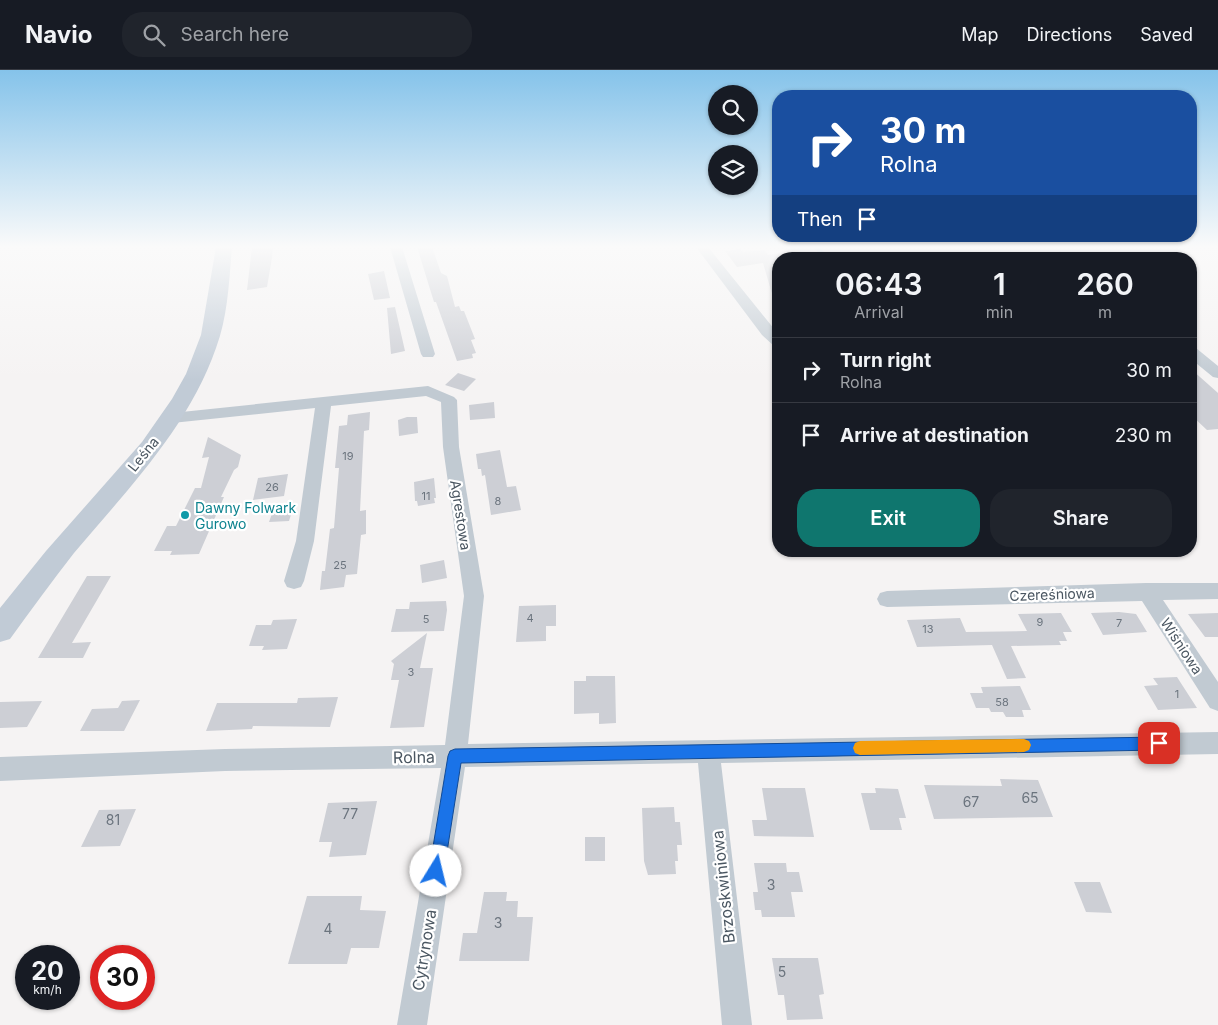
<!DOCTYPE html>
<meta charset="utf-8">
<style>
body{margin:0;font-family:Inter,sans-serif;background:#20242c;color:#f1f3f6;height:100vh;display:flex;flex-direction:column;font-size:19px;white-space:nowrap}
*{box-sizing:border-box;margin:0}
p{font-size:16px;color:#9ea1a6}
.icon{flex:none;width:28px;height:28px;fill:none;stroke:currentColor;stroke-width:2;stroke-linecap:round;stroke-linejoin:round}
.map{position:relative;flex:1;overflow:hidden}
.panel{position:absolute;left:772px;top:182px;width:425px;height:305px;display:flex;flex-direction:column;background:#171b24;border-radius:20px;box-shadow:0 1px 4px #0004}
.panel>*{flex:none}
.top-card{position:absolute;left:772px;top:20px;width:425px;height:152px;border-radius:20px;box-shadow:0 1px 4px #0004;background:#1a4fa0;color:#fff;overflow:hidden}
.buttons{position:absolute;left:708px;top:15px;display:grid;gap:10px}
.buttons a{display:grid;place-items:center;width:50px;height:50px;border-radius:50%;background:#171b24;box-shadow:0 1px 4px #0004;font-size:25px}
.speed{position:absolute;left:15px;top:875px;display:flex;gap:10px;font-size:25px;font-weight:700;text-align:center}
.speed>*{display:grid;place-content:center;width:65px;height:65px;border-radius:50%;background:#171b24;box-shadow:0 1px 4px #0004;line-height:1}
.speed small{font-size:12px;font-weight:400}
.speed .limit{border:8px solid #d22;background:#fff;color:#111}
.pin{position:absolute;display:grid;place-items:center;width:42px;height:42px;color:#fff;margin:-21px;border-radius:10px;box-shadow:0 2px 8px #0006}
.me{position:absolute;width:55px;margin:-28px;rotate:9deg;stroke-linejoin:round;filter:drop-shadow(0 0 4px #0008)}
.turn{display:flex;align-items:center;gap:18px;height:105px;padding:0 25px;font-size:22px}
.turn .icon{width:65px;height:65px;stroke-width:2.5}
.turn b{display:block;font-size:35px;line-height:42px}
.then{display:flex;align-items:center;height:48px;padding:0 25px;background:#0003;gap:10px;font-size:19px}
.eta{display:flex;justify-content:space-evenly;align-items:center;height:85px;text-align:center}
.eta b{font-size:30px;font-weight:600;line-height:35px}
.primary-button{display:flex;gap:10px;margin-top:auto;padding:10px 25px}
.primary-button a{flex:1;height:58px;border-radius:20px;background:#0f766e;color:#fff;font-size:20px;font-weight:600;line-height:58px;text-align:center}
.primary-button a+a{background:#20242c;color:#f1f3f6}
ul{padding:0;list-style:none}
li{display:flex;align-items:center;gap:15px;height:65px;padding:0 25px;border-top:1px solid #363941}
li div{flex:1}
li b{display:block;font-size:19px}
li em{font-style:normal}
header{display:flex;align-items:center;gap:30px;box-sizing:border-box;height:70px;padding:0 25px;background:#171b24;border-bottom:1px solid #363941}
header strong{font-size:24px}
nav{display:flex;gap:28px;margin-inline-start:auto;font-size:18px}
.search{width:350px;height:45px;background:#20242c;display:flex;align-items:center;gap:12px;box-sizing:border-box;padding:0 18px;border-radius:20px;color:#9ea1a6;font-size:19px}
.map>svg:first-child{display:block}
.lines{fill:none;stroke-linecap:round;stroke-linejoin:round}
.stream{stroke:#90daee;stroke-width:4}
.building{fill:#cdcfd5}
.street{fill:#c1cad2;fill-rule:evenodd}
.secondary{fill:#c1cbd6;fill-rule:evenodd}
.route{fill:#1a73e8;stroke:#114b97}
.slow{fill:#f59e0b}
.culture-dot{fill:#0f9aa8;stroke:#fff;stroke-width:2}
.labels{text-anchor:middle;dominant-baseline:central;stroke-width:4.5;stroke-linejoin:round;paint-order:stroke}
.number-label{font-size:11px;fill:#6b747e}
.street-label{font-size:14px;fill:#4a5661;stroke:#fff}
.culture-label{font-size:14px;fill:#0d838f;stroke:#fff;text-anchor:start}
.near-number-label{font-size:14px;fill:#6b747e}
.near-street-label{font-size:16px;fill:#4a5661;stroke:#fff}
</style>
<header>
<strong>Navio</strong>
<div class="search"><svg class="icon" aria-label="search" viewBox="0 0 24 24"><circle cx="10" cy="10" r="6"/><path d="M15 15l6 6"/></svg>Search here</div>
<nav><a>Map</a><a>Directions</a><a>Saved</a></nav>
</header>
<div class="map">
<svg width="1218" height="955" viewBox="0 0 1218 955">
<rect width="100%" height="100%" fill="#f5f3f3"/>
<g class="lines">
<path class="stream" d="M 816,177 L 828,189"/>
</g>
<path class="building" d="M 252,177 L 273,177 L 272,188 L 267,217 L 247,220 Z
M 417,177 L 432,177 L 441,203 L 447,206 L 455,237 L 459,236 L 461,241 L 464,241 L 475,269 L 471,270 L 476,283 L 472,284 L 473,288 L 457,291 L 436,232 L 434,232 Z
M 740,179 L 743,182 L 764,180 L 768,185 L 779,183 L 779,233 L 775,234 L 763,193 L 737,197 L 725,181 Z
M 384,201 L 390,228 L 374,230 L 368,204 Z
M 395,237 L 405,281 L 391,284 L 387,238 Z
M 1191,299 L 1218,323 L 1218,359 L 1207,360 L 1191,345 Z
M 458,303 L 476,309 L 464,321 L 445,315 Z
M 494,332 L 495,348 L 470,350 L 469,335 Z
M 370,342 L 369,360 L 364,361 L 360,441 L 366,440 L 366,464 L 361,465 L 357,504 L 346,505 L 344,517 L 320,520 L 322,501 L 325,501 L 330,459 L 334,458 L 339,398 L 335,398 L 339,356 L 347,355 L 348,345 Z
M 407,347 L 417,347 L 418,363 L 399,366 L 398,350 Z
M 208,367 L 241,385 L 238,397 L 234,400 L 221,427 L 224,427 L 199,484 L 170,485 L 172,481 L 154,481 L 167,456 L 176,456 L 195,418 L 201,418 L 209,387 L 202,388 Z
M 500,380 L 507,417 L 516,416 L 521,440 L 491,445 L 485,405 L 482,406 L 481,399 L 478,399 L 476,384 Z
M 288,404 L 284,426 L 253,430 L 258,408 Z
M 434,408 L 436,428 L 434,428 L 435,433 L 418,436 L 417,431 L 415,431 L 414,412 Z
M 275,435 L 294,435 L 289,451 L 269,452 Z
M 444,490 L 447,508 L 422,513 L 420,495 Z
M 87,506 L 111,506 L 72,573 L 91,572 L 83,588 L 38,588 Z
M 446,531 L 447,540 L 444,561 L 391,562 L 396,539 L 409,539 L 410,532 Z
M 556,535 L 556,556 L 546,556 L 546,571 L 516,572 L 519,536 Z
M 1119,542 L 1136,544 L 1147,562 L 1103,565 L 1091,543 Z
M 1061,543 L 1072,562 L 1063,562 L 1067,571 L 1059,571 L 1061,575 L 1011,576 L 1026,608 L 1007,609 L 992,575 L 917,577 L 907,550 L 960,548 L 966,562 L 1027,561 L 1018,544 Z
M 1218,543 L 1218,567 L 1205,567 L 1188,544 Z
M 297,549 L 287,579 L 262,580 L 264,576 L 249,576 L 256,555 L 271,555 L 273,550 Z
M 427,563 L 420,598 L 433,598 L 424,657 L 390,658 L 399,610 L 391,610 L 394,594 L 391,591 Z
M 586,606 L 615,606 L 616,653 L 599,654 L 599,643 L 574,644 L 574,611 L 586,611 Z
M 1177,607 L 1197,638 L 1158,640 L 1144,616 L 1158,615 L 1153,608 Z
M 1020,616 L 1031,640 L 1022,640 L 1024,647 L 1006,647 L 1003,642 L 991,642 L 989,638 L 976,638 L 970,623 L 983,623 L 981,617 Z
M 338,627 L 330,657 L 253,656 L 252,659 L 206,661 L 217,633 L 297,633 L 298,628 Z
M 140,630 L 124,661 L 80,661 L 92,639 L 118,638 L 122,631 Z
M 42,631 L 27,657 L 0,658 L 0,632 Z
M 1000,709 L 1038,710 L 1053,747 L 934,749 L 924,715 L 1002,716 Z
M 762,718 L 805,718 L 814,767 L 754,766 L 752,750 L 767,750 Z
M 875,718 L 898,719 L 906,748 L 899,748 L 902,760 L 870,760 L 861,723 L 876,723 Z
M 377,731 L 366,785 L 329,787 L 332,772 L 319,772 L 328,733 Z
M 674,737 L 675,752 L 680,752 L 682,775 L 677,775 L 678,791 L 675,791 L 676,804 L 648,805 L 644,791 L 642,738 Z
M 136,739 L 120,776 L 81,777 L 99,740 Z
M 585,767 L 605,767 L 605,791 L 585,791 Z
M 754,793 L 786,793 L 787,802 L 799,802 L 803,822 L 791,822 L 795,847 L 762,847 L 761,840 L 755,840 L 753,822 L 758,822 Z
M 1074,812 L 1100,812 L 1112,843 L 1086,842 Z
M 484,822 L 507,822 L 506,831 L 518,831 L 517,847 L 533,847 L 529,891 L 459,891 L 463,863 L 477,863 Z
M 307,826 L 362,826 L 360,840 L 386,841 L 379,878 L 351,878 L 347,894 L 288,894 Z
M 772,888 L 818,888 L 824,924 L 819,925 L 823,949 L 787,950 L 784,925 L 778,925 Z"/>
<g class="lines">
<path class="street" d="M 390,177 L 402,177 L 435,284 L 433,287 L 423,287 L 421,284 Z
M 696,177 L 708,177 L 779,265 L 779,277 L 774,276 L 762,265 Z
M 1060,181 L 1072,189 L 1058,189 L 1054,185 Z
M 1191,277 L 1196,278 L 1218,296 L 1218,308 L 1213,307 L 1191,289 Z
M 428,316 L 454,327 L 457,330 L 459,377 L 484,526 L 468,674 L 1218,662 L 1218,684 L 721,693 L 752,955 L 722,955 L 698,693 L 465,697 L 427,955 L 397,955 L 441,698 L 225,701 L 0,711 L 0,687 L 225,679 L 445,675 L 464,526 L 443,377 L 441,332 L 426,326 L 331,336 L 314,471 L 304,511 L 301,517 L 294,519 L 287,517 L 284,511 L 296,471 L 315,338 L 172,353 L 166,352 L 164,348 L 166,344 L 172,343 Z
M 1146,513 L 1218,513 L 1218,529 L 1163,530 L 1218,612 L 1218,641 L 1210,638 L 1142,531 L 887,537 L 880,535 L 877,529 L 880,523 L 887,521 Z"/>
<path class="secondary" d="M 216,177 L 232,177 C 229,211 228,246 216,278 C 188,358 128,419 74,483 C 52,511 31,540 10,569 L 0,572 L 0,538 L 46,481 L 142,372 L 172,329 L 186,304 L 201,265 Z"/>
</g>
<linearGradient id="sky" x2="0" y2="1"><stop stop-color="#85c3ea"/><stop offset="0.57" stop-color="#fafafa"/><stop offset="1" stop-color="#fafafa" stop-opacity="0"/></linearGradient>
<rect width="1218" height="310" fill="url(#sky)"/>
<path class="route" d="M 1159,667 L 1164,669 L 1166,673 L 1164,678 L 1159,680 L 461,693 L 444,801 L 442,807 L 436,809 L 431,807 L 429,801 L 448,686 L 450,681 L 455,679 Z"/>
<path class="slow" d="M 1024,669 L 1029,671 L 1031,675 L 1029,680 L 1024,682 L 860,685 L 855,683 L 853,678 L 855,673 L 860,671 Z"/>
<circle class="culture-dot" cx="185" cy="445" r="5"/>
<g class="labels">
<g class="number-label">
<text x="348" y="386">19</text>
<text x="272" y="417">26</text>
<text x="426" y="426">11</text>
<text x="498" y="431">8</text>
<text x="340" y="495">25</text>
<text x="530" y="548">4</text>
<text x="426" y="549">5</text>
<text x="1040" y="552">9</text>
<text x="1119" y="553">7</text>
<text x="928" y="559">13</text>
<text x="411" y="602">3</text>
<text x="1177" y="624">1</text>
<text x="1002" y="632">58</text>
</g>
<g class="street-label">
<text transform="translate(143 384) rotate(-51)">Leśna</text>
<text transform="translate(461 445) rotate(81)">Agrestowa</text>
<text transform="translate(1052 524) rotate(-2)">Czereśniowa</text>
<text transform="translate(1182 576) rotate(57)">Wiśniowa</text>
</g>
<g class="culture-label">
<text x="195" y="437">Dawny Folwark<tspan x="195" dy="16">Gurowo</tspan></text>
</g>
<g class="near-number-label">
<text x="1030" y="727">65</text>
<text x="971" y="731">67</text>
<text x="350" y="743">77</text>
<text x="113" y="749">81</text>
<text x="771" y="814">3</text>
<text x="498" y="852">3</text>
<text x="328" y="858">4</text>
<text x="782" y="901">5</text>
</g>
<g class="near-street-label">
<text transform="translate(414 687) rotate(-1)">Rolna</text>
<text transform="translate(723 817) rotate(-96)">Brzoskwiniowa</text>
<text transform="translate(424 880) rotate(-81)">Cytrynowa</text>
</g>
</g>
</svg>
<div class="buttons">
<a><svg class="icon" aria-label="search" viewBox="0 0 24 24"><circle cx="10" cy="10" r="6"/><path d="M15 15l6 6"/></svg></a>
<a><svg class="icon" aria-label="layers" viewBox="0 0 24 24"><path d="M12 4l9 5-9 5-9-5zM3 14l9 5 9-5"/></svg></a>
</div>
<div class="speed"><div>20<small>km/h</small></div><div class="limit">30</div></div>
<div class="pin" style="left:1159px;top:673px;background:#d93025"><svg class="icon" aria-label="arrive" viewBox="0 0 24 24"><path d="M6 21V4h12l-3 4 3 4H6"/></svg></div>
<svg class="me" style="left:436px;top:801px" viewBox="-20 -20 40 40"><circle r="19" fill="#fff"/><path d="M0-13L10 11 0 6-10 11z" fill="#1a73e8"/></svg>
<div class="top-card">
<div class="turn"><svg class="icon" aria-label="right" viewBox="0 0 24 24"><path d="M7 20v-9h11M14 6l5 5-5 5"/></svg><div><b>30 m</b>Rolna</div></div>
<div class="then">Then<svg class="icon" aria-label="arrive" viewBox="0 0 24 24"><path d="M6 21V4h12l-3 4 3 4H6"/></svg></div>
</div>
<section class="panel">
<div class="eta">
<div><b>06:43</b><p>Arrival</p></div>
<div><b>1</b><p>min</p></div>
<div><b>260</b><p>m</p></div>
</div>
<ul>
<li><svg class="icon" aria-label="right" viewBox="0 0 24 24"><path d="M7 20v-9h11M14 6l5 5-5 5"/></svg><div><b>Turn right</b><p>Rolna</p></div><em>30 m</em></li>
<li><svg class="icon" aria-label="arrive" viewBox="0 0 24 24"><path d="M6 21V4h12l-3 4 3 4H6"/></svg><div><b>Arrive at destination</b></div><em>230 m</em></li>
</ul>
<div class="primary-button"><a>Exit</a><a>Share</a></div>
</section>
</div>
